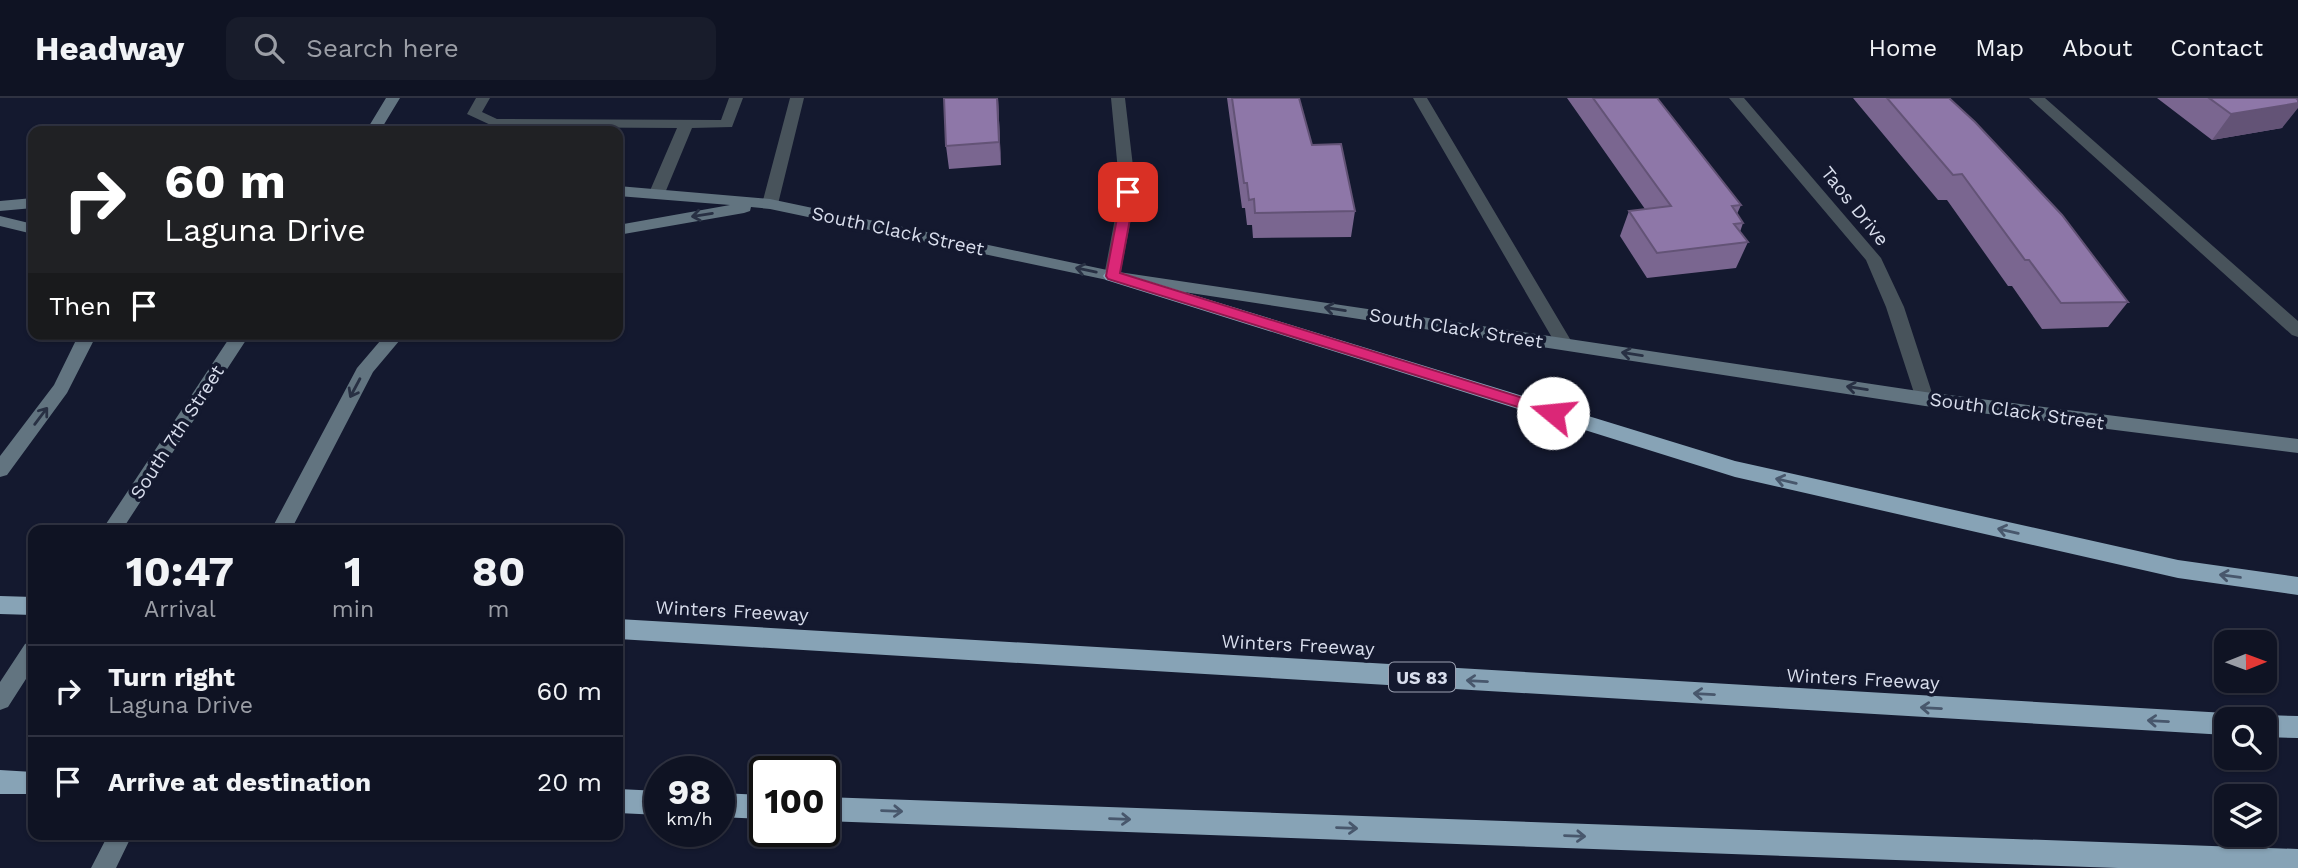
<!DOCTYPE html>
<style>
body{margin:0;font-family:"Work Sans",sans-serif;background:#181c2b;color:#f1f3f6;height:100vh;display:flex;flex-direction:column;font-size:26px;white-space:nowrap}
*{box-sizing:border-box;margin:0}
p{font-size:23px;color:#9b9ea6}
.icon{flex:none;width:38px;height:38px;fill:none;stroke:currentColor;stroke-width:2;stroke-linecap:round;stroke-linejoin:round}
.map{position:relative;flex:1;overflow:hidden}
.details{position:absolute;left:28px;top:427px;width:595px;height:315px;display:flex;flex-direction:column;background:#0f1323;border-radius:14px;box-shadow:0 2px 5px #0004,0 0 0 2px #2f3241}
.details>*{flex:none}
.guide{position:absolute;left:28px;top:28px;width:595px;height:214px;border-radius:14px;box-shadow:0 2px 5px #0004,0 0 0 2px #2f3241;background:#202124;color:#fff;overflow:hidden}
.needle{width:46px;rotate:89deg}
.fabs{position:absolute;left:2214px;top:532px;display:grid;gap:14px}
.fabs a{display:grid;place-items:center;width:63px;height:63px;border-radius:14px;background:#0f1323;box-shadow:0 2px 5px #0004,0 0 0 2px #2f3241;font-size:35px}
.speed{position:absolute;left:644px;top:658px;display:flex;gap:14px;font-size:35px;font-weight:700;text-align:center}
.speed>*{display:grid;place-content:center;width:91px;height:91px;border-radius:50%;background:#0f1323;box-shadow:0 2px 5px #0004,0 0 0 2px #2f3241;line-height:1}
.speed small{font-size:18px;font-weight:400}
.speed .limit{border:4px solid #111;border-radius:10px;background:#fff;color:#111}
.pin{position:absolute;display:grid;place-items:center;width:60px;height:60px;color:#fff;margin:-30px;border-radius:14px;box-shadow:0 4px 10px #0006}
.me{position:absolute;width:77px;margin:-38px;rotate:287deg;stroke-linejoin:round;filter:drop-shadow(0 0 5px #0008)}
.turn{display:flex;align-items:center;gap:24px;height:147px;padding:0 21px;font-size:32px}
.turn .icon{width:91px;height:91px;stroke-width:2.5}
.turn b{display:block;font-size:49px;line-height:60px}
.then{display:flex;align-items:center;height:66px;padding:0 21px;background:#0003;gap:14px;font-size:26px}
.eta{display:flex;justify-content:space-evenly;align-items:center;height:119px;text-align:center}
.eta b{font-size:42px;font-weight:700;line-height:49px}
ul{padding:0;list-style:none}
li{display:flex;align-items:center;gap:21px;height:91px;padding:0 21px;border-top:2px solid #2f3241}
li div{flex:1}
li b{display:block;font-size:26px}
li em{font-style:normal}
header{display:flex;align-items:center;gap:42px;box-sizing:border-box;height:98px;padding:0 35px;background:#0f1323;border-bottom:2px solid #2f3241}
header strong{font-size:33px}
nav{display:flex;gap:38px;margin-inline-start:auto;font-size:24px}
.search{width:490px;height:63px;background:#181c2b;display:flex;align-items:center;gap:18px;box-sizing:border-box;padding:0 24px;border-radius:14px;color:#9b9ea6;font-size:26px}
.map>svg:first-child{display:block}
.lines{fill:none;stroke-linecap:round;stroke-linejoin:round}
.service{fill:#48535b;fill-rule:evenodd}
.minor{fill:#48535b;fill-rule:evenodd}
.secondary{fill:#627480;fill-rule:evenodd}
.motorway{fill:#87a3b6;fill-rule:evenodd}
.wall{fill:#7a6690}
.shaded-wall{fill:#635376}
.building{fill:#8e77a8;stroke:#635376;stroke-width:2}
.oneway{stroke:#283043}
.oneway2{stroke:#48576c}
.route{fill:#db2777;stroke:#8e194d;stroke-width:2}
.labels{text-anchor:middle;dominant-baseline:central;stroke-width:7;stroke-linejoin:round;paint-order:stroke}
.shield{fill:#14192f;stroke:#9da2b3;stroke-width:2}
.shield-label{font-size:18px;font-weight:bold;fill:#d8ddec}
.street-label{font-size:19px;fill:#d8ddec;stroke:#14192f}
</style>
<header>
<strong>Headway</strong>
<div class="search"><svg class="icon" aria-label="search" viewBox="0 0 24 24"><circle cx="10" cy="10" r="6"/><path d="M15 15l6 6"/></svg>Search here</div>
<nav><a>Home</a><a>Map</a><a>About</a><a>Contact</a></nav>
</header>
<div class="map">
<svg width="2298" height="770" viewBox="0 0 2298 770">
<rect width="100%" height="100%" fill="#14192f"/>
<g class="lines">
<path class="service" d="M 476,0 L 490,0 L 482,14 L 497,21 L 721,22 L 729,0 L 743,0 L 732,29 L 692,30 L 665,95 L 657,100 L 649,95 L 677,30 L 495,29 L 467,16 Z
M 790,0 L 804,0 L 778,106 L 770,111 L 762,106 Z
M 1413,0 L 1427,0 L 1573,246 L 1570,250 L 1558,250 Z
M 2029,0 L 2045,0 L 2298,223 L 2298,239 L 2292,237 Z"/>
<path class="minor" d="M 1111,0 L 1125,0 L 1136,94 L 1120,178 L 1112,183 L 1104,178 L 1120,94 Z
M 1729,0 L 1744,0 L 1881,160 L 1904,209 L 1934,301 L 1931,306 L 1919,306 L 1916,301 L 1886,209 L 1866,162 Z"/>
<path class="secondary" d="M 386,0 L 400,0 L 380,33 L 366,33 Z
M 618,88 L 770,101 L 1112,173 L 1925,294 L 2298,341 L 2298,355 L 1925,308 L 1112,183 L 770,111 L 751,109 L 750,113 L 744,115 L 618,137 L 618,127 L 730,107 L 618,98 Z
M 33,100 L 33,110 L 0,113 L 0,103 Z
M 0,118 L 33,126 L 33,136 L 0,128 Z
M 79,236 L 97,236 L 67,295 L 7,377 L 0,379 L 0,358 L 54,287 Z
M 232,236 L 250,236 L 122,432 L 102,432 Z
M 386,236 L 405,236 L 373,274 L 291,432 L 271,432 L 357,270 Z
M 33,543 L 33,570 L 8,609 L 0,612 L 0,584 L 25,546 Z
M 108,737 L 132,737 L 116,770 L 91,770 Z"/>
<path class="motorway" d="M 1112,172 L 1735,363 L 2178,462 L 2298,479 L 2298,497 L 2178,480 L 1735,379 L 1106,182 L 1103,178 L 1106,174 Z
M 0,498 L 33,499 L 33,517 L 0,516 Z
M 618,521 L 2226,615 L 2236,621 L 2226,621 L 2226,637 L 618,541 Z
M 2264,617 L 2298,618 L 2298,640 L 2264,639 L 2264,621 L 2255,621 Z
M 0,672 L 33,674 L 33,696 L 0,696 Z
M 618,691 L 660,693 L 660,717 L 618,715 Z
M 719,695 L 765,697 L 765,721 L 719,719 Z
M 824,699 L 2298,751 L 2298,770 L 2118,770 L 824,723 Z"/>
</g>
<path class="wall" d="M 944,0 L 998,0 L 1001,67 L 949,71 L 946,48 Z
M 1227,0 L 1299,0 L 1312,47 L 1355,113 L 1351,139 L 1253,140 L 1252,127 L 1247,127 L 1245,110 L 1242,110 Z
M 1567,0 L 1657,0 L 1741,107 L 1737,116 L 1743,125 L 1740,134 L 1748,144 L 1736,170 L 1647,180 L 1620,138 L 1629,113 L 1645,111 Z
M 1853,0 L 1949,0 L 2128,204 L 2108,229 L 2042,231 L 2012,188 L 2008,188 L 1947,102 L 1938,102 Z
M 2157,0 L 2296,0 L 2282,30 L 2212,42 Z"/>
<path class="shaded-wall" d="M 997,0 L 998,0 L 1001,67 L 999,44 Z
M 2298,5 L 2298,10 L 2282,30 L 2212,42 L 2231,16 Z"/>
<path class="building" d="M 944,0 L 997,0 L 999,44 L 946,48 Z
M 1232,0 L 1299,0 L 1312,47 L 1341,46 L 1355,113 L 1255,115 L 1254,101 L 1249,102 L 1247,85 L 1244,85 Z
M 1593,0 L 1657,0 L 1741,107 L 1732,108 L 1743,125 L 1734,126 L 1748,144 L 1657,155 L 1629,113 L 1671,108 Z
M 1887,0 L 1949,0 L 1975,24 L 2062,117 L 2128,204 L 2061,205 L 2029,162 L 2025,162 L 1962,76 L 1953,77 Z
M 2209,0 L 2296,0 L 2298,2 L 2298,5 L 2231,16 Z"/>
<defs><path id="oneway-shaft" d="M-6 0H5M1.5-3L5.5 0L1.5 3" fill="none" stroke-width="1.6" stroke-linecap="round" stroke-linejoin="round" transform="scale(1.75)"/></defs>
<g class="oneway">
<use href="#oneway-shaft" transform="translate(702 117) rotate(171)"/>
<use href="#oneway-shaft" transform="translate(1086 172) rotate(-168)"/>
<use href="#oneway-shaft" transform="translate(1335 211) rotate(-171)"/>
<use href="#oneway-shaft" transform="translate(1632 256) rotate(-171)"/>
<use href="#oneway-shaft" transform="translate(355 290) rotate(118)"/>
<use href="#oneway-shaft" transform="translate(1857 290) rotate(-171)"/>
<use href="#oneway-shaft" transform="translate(41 318) rotate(-53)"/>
</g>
<g class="oneway2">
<use href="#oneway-shaft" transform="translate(1786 383) rotate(-167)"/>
<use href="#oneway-shaft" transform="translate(2008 433) rotate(-167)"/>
<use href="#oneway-shaft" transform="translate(2230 478) rotate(-172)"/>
<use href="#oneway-shaft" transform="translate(1477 583) rotate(-177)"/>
<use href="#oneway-shaft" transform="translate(1704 596) rotate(-177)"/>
<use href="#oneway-shaft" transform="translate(1931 610) rotate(-177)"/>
<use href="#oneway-shaft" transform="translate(2158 623) rotate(-177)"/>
<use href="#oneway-shaft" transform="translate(892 713) rotate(2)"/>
<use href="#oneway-shaft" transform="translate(1120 721) rotate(2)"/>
<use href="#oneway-shaft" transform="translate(1347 730) rotate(2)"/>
<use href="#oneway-shaft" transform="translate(1575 738) rotate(2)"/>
</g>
<path class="route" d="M 1128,90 L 1135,94 L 1120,175 L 1558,311 L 1561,315 L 1553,320 L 1108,181 L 1106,178 L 1122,94 Z"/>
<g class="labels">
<rect class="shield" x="1389" y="564.5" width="66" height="29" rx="5"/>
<g class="shield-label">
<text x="1422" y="579">US 83</text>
</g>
<g class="street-label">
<text transform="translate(1855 108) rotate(51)">Taos Drive</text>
<text transform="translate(898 133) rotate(12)">South Clack Street</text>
<text transform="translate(1456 230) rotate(9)">South Clack Street</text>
<text transform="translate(2017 313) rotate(8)">South Clack Street</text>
<text transform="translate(177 334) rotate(-57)">South 7th Street</text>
<text transform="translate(732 513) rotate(3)">Winters Freeway</text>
<text transform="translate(1298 547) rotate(3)">Winters Freeway</text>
<text transform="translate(1863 581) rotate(3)">Winters Freeway</text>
</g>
</g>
</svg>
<div class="fabs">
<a><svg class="needle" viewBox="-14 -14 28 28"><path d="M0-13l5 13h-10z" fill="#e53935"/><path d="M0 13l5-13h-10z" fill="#9b9ea6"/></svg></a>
<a><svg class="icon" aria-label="search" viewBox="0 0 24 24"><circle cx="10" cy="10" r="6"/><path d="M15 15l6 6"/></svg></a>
<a><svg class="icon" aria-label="layers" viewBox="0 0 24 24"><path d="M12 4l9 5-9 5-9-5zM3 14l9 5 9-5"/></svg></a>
</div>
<div class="speed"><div>98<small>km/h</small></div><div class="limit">100</div></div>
<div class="pin" style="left:1128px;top:94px;background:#d93025"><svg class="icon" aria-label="arrive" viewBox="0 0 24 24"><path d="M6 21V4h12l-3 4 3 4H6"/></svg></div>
<svg class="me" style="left:1553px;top:315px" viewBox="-20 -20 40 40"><circle r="19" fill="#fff"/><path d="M0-13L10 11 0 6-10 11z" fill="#db2777"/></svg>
<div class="guide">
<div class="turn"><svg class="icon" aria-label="right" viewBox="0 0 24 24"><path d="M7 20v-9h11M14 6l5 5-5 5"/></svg><div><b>60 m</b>Laguna Drive</div></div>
<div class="then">Then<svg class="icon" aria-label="arrive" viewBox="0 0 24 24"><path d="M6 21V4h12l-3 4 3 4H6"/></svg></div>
</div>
<section class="details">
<div class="eta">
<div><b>10:47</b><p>Arrival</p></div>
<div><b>1</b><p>min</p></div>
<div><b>80</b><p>m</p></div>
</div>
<ul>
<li><svg class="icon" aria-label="right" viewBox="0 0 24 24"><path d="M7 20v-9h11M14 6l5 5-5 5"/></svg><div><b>Turn right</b><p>Laguna Drive</p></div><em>60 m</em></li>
<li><svg class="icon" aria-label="arrive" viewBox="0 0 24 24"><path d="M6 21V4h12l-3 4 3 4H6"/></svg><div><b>Arrive at destination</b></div><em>20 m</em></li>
</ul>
</section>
</div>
